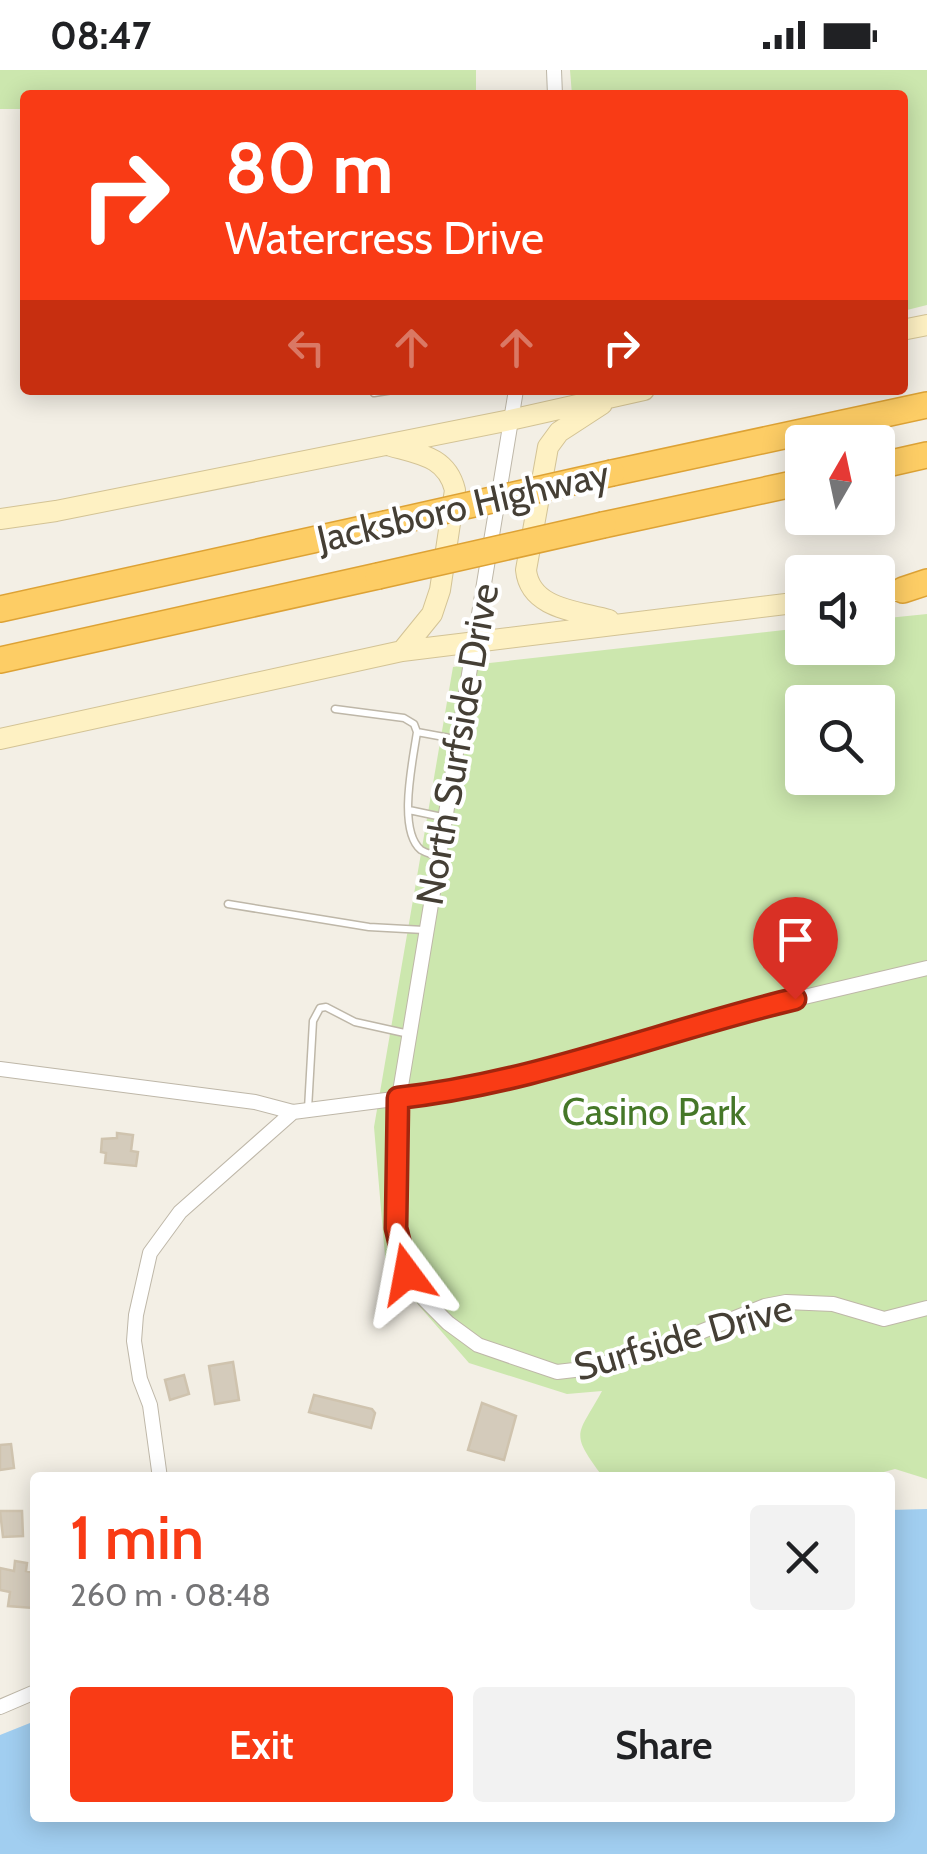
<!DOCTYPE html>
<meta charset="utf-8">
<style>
body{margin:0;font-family:Cabin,sans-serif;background:#f2f2f2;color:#202124;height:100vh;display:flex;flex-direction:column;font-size:38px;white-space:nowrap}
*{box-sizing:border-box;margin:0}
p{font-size:32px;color:#757577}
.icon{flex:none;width:55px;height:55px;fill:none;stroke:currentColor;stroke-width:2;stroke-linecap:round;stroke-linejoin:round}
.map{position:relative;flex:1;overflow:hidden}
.panel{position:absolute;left:30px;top:1402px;width:865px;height:350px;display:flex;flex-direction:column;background:#fff;border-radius:10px;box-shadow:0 5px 25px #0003}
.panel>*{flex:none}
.guide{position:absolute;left:20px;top:20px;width:888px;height:305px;border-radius:10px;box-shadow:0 5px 25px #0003;background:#f93b15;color:#fff;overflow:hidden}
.needle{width:65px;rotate:9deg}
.fabs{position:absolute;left:785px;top:355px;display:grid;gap:20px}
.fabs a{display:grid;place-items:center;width:110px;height:110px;border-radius:10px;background:#fff;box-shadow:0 5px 25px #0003;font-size:50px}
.pin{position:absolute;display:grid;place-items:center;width:85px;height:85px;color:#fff;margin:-102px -42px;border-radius:50% 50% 50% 0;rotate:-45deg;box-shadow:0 0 10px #0007}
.pin .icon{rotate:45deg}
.me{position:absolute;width:110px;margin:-55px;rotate:347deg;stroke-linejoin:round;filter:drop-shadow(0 0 8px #0008)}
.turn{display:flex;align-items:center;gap:35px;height:210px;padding:0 40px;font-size:45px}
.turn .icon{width:130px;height:130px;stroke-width:2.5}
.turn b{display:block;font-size:70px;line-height:85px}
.lanes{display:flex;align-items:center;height:95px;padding:0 40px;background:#0003;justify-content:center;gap:50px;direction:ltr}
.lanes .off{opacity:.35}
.round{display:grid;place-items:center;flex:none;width:105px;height:105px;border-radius:10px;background:#f2f2f2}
.head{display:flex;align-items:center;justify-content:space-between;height:170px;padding:0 40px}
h1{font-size:60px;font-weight:600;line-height:75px;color:#f93b15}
.primary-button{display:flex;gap:20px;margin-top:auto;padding:20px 40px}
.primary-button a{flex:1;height:115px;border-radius:10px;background:#f93b15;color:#fff;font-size:40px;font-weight:600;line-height:115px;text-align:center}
.primary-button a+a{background:#f2f2f2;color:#202124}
.status{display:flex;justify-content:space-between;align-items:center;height:70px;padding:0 50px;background:#fff;direction:ltr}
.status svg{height:28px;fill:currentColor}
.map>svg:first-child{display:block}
.green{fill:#cce7ae;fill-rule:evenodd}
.water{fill:#a1cef0}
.building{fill:#d4cbbb;stroke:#cfc3ae;stroke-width:2.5}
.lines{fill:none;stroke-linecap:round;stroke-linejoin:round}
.service-casing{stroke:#beb7a8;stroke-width:9}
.minor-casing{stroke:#beb7a8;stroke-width:16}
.secondary-casing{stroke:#d3c395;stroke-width:22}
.motorway-casing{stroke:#dda235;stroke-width:28}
.service{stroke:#fff;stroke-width:6}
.minor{stroke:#fff;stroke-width:14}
.secondary{stroke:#fef1c3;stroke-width:20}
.motorway{stroke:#fdcd65;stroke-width:25}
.motorway-bridge-casing{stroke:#dda235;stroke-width:28;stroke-linecap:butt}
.motorway-bridge{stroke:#fdcd65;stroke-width:25}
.route-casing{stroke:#a2260e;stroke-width:25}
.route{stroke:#f93b15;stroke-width:18}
.labels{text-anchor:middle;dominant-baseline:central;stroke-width:8;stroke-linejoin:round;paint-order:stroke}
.street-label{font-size:38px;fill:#453f35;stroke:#fff}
.park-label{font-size:38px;fill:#457728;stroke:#fff}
</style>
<div class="status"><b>08:47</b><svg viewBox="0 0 49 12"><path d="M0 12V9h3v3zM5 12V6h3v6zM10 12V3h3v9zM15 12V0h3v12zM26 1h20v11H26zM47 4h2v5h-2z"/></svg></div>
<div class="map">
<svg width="927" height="1784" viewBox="0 0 927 1784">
<rect width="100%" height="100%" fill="#f3efe5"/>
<path class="green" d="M 0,0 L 476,0 L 476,25 L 25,25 L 25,39 L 0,39 Z
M 570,0 L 927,0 L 927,235 L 903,241 L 902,25 L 572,25 Z
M 927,544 L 927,1409 L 895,1399 L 862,1408 L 603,1407 C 569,1361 577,1367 602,1321 L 567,1324 L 469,1293 L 386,1198 L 374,1057 L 453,597 L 802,558 L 802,578 L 878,578 L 878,549 ZM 802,632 L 878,632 L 878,708 L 802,708 Z"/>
<path class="water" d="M 927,1439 L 927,1784 L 0,1784 L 0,1665 L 35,1651 L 35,1748 L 890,1748 L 890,1440 Z"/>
<path class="building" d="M 117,1063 L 133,1065 L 131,1081 L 138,1082 L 136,1096 L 105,1093 L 106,1083 L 101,1082 L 102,1069 L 117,1068 Z
M 233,1292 L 239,1330 L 215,1334 L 209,1296 Z
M 184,1305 L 189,1324 L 170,1330 L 165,1310 Z
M 314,1325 L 372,1339 L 375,1343 L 371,1358 L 309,1342 Z
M 482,1333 L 516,1346 L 504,1390 L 468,1380 Z
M 11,1374 L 14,1398 L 0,1400 L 0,1375 Z
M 0,1441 L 22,1441 L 23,1466 L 3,1467 Z
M 15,1491 L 27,1493 L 26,1501 L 35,1503 L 33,1538 L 8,1536 L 10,1522 L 0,1520 L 0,1498 L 14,1501 Z"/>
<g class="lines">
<g class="service-casing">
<path id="service" d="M 374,323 L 393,320
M 335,639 L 404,648 L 414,654 L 417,662 C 413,690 397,760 421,780 C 426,783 431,784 436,786
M 417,662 L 455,669
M 409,740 L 442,747
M 228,834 L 369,857 L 424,860
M 308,1039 L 313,951 L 320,938 L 326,937 L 355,952 L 409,964"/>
</g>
<g class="minor-casing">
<path id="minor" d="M 554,0 L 555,25
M 516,320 L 399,1028 L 396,1158 L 407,1205 L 424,1229 L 448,1253 L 478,1275 L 557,1302 L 583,1299 L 658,1279 L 765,1236 L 786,1232 L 833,1234 L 884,1249 L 927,1238
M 0,999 L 255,1032 L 293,1042
M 160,1408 L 150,1335 L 140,1309 L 134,1271 L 136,1245 L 150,1183 L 180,1142 L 293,1042 L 456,1021 L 512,1009 L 762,937 L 927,898
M 0,1637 L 35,1622"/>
</g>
<g class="secondary-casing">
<path id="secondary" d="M 902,260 L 927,255
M 602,334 L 559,362 L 548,377 L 526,500 C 530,539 577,541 609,550
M 391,376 C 420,384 447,387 455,420 L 440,520 L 432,544 L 402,581
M 0,449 L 56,441 L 510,350 L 644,320
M 878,523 L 903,520
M 0,669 L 402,581 L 802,532"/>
</g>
<g class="motorway-casing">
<path id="motorway" d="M 878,396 L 927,385
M 612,403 L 927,335
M 603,455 L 802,412
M 903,520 L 927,512
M 0,539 L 385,454
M 0,590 L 378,506"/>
</g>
<use href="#service" class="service"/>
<use href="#minor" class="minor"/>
<use href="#secondary" class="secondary"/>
<use href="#motorway" class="motorway"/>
<g class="motorway-bridge-casing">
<path id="motorway-bridge" d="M 385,454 L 612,403
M 378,506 L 603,455"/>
</g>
<use href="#motorway-bridge" class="motorway-bridge"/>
</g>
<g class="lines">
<g class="route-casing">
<path id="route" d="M 407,1204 L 396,1158 L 398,1028 C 534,1013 662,961 795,929"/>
</g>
<use href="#route" class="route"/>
</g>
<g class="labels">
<g class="street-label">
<text transform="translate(463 436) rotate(-13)">Jacksboro Highway</text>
<text transform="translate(457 674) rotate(-80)">North Surfside Drive</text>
<text transform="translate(683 1267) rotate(-16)">Surfside Drive</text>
</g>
<g class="park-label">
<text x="654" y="1041">Casino Park</text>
</g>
</g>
</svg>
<div class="fabs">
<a><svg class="needle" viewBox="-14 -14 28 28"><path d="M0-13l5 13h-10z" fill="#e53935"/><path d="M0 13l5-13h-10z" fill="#757577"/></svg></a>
<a><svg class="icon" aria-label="sound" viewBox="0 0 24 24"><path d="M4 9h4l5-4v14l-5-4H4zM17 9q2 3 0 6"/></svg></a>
<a><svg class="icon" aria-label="search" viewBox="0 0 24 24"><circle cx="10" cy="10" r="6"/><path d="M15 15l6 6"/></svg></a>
</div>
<div class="pin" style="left:795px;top:929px;background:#d93025"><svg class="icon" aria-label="arrive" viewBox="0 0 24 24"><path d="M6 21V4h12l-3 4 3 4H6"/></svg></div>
<svg class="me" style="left:407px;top:1204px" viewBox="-20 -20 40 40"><path d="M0-17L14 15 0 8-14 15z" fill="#f93b15" stroke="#fff" stroke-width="4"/></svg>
<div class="guide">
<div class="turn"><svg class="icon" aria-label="right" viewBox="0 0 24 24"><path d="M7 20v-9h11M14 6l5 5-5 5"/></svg><div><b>80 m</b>Watercress Drive</div></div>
<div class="lanes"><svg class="icon off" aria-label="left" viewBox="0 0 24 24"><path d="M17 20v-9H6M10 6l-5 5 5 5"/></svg><svg class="icon off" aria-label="ahead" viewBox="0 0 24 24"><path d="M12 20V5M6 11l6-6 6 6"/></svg><svg class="icon off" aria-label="ahead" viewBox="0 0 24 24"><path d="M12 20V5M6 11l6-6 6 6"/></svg><svg class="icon" aria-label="right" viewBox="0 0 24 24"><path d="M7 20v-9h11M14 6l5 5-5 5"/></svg></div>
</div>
<section class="panel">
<div class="head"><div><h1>1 min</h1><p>260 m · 08:48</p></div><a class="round"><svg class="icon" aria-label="close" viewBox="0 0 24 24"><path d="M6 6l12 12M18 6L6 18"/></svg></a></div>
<div class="primary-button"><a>Exit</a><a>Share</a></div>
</section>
</div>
